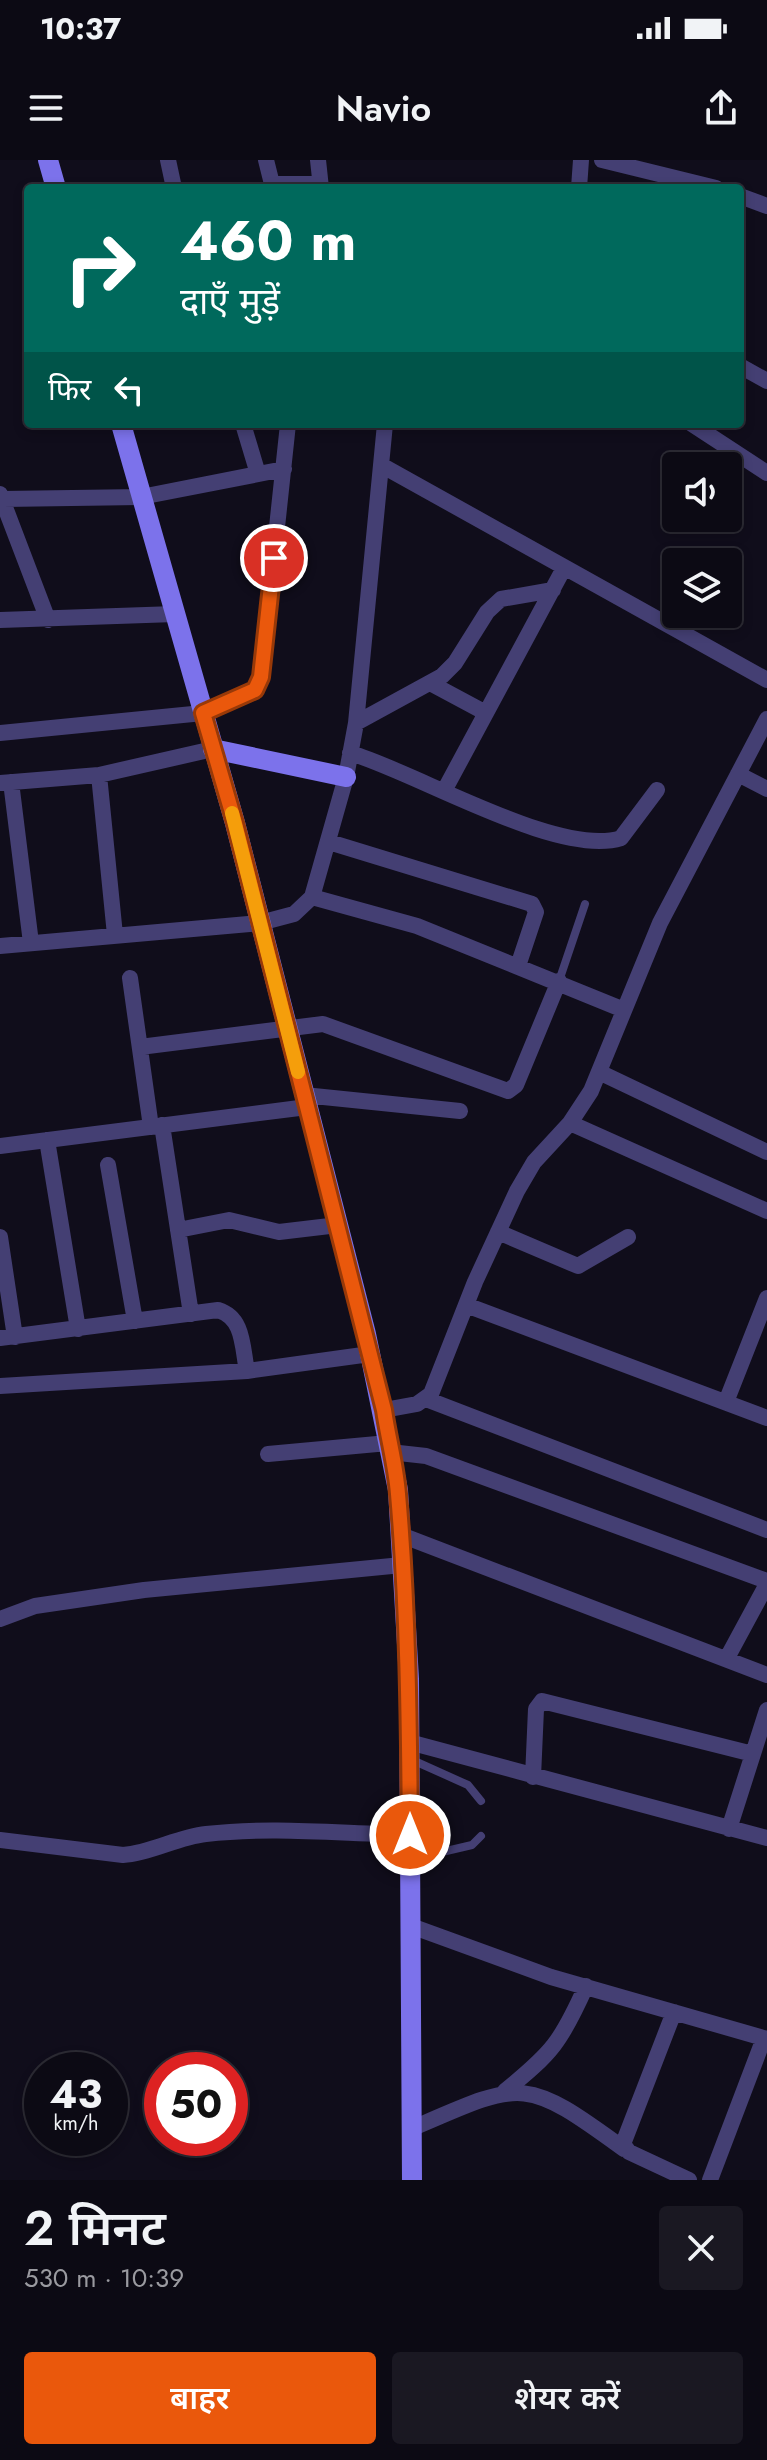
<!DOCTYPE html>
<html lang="hi">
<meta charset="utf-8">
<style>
body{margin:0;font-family:Jost,"Noto Sans Devanagari",sans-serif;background:#1a1822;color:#f1f3f6;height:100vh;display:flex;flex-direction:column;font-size:30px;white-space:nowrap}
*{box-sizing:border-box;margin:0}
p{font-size:26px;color:#9a9aa0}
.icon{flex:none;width:44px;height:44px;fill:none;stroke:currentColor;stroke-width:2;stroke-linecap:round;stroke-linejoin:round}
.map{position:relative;height:2020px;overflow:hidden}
.side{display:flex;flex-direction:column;background:#0c0a14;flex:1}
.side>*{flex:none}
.hud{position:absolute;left:24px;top:24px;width:720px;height:244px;border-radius:8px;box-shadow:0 4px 12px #0003,0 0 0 2px #2c2b34;background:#00695c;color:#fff;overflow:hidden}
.fabs{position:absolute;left:662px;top:292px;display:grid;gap:16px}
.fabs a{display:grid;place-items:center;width:80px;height:80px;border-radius:8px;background:#0c0a14;box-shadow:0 4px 12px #0003,0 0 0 2px #2c2b34;font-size:40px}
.speed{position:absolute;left:24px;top:1892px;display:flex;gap:16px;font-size:40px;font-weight:700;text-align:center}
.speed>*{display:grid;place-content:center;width:104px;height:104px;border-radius:50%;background:#0c0a14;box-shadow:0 4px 12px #0003,0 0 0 2px #2c2b34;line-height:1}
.speed small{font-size:20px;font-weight:400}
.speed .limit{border:12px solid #d22;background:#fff;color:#111}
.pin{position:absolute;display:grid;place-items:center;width:68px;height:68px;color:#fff;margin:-34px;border:4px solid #fff;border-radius:50%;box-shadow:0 2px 8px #0007}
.me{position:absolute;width:88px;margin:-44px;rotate:0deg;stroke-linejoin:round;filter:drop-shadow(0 0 6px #0008)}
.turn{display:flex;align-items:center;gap:28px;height:168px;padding:0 24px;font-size:36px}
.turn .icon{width:104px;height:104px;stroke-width:2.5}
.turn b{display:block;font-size:56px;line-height:68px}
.then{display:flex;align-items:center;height:76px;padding:0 24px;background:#0003;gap:16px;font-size:30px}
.round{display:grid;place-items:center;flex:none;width:84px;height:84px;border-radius:8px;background:#1a1822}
.headline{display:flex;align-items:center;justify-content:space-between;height:136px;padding:0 24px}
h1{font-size:48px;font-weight:600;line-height:60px}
.button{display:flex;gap:16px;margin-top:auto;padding:16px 24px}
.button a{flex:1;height:92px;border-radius:8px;background:#ea580c;color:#fff;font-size:32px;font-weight:600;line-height:92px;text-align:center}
.button a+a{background:#1a1822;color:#f1f3f6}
.status{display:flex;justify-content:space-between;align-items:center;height:56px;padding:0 40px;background:#0c0a14;direction:ltr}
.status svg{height:22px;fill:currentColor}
header{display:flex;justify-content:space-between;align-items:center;height:104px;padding:0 24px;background:#0c0a14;font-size:36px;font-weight:600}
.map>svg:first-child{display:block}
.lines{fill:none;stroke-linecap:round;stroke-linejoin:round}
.lane{stroke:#443f73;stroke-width:8}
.street{stroke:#443f73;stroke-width:16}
.secondary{stroke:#7c72eb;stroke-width:20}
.route-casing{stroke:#983908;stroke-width:20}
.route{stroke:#ea580c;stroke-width:14}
.slow{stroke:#f59e0b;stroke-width:14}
</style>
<div class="status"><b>10:37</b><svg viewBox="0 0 49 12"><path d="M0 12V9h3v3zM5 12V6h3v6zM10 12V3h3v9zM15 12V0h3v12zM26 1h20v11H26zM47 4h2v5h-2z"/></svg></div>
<header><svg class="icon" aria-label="menu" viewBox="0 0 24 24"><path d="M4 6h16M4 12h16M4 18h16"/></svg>Navio<svg class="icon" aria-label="share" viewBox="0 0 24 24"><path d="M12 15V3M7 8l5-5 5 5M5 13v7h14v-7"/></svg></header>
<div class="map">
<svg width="767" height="2020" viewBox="0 0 767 2020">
<rect width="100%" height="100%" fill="#100d1b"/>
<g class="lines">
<path class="lane" d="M 559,821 L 585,744
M 410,1599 L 468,1625 L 481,1641
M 412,1699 L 472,1685 L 481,1676"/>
<path class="street" d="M 168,0 L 174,28
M 266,0 L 273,28
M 318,0 L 321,28
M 602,0 L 716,28
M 273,24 L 319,24
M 579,28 L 581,0
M 740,36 L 767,46
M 740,206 L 767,221
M 243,264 L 258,314
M 692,264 L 767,313
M 381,305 L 767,520
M 0,334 L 48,460
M 3,339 L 141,337 L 284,309
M 0,460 L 175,454
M 430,523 L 486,553
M 356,563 L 442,516 L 455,503 L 487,452 L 501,439 L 553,430
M 0,573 L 203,553 L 255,530 L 261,517 L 288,264
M 350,593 C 416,612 558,698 621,678 L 657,630
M 738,614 L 767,629
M 99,615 L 115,775
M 11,622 L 31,783
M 0,623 L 99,615 L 213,589
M 444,631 L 564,408
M 329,682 L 532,744 L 536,752 L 518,806
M 312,737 L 417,766 L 624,850
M 0,786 L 260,763 L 294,754 L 312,737 L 346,617 L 356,563 L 385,264
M 130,818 L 151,967
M 140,887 L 323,864 L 508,931 L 516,925 L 559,821
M 599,912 L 767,992
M 304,935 L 460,951
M 570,963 L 767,1051
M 162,965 L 191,1154
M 47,980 L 78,1169
M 0,986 L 307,947
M 108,1005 L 135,1161
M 178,1070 L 229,1060 L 279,1072 L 338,1065
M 498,1072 L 578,1106 L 628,1077
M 0,1077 L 15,1177
M 466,1145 L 767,1258
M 0,1178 L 218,1150 C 244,1158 242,1186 247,1211
M 0,1226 L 247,1211 L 370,1194
M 426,1239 L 767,1370
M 726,1242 L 767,1138
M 384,1250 L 417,1244 L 431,1234 L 475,1122 L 517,1031 L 534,1002 L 570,963 L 591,931 L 660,763 L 767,559
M 390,1292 L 426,1296 L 767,1421
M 268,1294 L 388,1283
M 401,1375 L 767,1515
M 0,1459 L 35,1446 L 144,1430 L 402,1405
M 727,1498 L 767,1424
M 409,1582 L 767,1678
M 533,1617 L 536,1549 L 542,1541 L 753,1594
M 729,1669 L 767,1550
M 0,1680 L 123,1695 C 152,1693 177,1677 206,1674 C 273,1666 343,1674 410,1675
M 411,1766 L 551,1817 L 767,1879
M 674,1852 L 623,1984 L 629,1992 L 689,2020
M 505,1931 C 552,1893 561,1882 586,1826
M 411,1969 C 523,1920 524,1916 624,1989
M 710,2020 L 764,1878"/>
<path class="secondary" d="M 48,0 L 56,28
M 121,264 L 235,663 L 366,1174 L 398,1330 L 409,1519 L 412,2020
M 213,589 L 346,617"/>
</g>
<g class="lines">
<g class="route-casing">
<path id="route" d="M 274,398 L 261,517 L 255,530 L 203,553 L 235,663 L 384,1250 C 388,1278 396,1306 398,1334 C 408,1448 409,1561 410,1675"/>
</g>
<use href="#route" class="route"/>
<path class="slow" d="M 232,653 L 298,912"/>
</g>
</svg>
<div class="fabs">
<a><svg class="icon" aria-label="sound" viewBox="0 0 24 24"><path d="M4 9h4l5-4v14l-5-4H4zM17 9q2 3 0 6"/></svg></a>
<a><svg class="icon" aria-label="layers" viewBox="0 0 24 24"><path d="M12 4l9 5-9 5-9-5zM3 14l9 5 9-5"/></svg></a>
</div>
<div class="speed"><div>43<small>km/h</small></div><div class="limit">50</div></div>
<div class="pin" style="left:274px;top:398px;background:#d93025"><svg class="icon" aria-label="arrive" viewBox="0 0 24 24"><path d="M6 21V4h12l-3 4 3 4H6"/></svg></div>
<svg class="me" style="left:410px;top:1675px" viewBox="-20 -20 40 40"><circle r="17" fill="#ea580c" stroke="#fff" stroke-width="3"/><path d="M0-11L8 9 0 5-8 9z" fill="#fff"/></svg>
<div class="hud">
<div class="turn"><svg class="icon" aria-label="right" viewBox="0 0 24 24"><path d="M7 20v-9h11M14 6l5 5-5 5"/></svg><div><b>460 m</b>दाएँ मुड़ें</div></div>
<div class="then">फिर<svg class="icon" aria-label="left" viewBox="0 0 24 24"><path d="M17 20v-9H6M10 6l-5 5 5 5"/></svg></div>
</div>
</div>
<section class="side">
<div class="headline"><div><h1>2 मिनट</h1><p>530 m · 10:39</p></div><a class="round"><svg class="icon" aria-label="close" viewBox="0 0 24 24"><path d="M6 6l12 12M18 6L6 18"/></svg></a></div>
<div class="button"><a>बाहर</a><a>शेयर करें</a></div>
</section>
